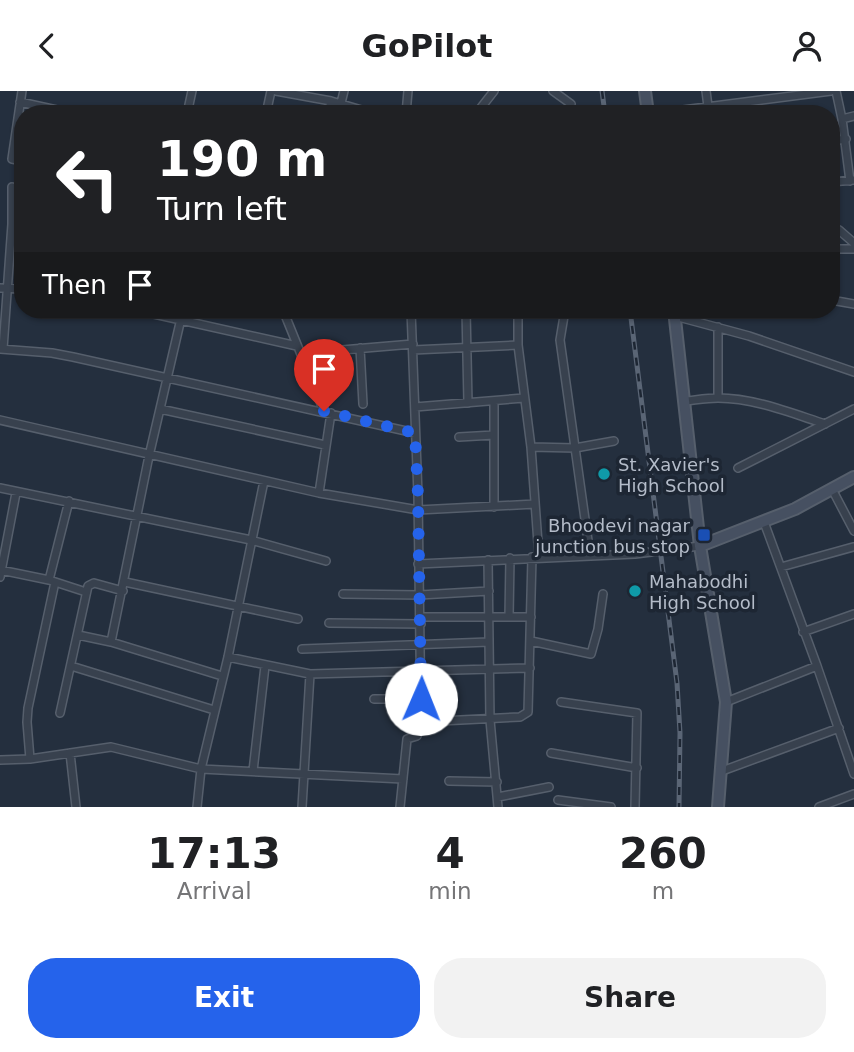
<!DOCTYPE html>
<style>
body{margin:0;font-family:"DejaVu Sans",sans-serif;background:#f2f2f2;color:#202124;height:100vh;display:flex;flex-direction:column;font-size:26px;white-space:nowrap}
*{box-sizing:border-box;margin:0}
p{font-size:23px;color:#757577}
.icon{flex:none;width:38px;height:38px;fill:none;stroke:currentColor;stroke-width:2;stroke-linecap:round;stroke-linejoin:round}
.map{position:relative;height:716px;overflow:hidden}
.side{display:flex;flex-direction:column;background:#fff;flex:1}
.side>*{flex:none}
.top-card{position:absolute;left:14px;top:14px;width:826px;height:214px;border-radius:28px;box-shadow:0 2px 5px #0004;background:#202124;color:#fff;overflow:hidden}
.pin{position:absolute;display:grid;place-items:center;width:60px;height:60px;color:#fff;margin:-72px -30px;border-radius:50% 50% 50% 0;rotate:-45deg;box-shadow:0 0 7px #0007}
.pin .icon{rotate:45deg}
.me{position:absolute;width:77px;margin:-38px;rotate:1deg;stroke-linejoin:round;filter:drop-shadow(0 0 5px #0008)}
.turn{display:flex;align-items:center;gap:24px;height:147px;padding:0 28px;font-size:32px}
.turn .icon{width:91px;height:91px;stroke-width:2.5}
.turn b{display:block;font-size:49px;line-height:60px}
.then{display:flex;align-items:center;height:66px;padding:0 28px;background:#0003;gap:14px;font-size:26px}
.eta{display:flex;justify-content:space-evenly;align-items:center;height:119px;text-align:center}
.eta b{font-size:42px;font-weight:600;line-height:49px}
.button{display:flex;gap:14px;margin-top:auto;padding:14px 28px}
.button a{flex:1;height:80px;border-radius:28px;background:#2563eb;color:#fff;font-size:28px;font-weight:600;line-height:80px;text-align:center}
.button a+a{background:#f2f2f2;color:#202124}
header{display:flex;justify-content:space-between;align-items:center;height:91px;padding:0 28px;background:#fff;font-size:32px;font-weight:600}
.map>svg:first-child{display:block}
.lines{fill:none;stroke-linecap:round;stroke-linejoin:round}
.street-casing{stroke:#565f6c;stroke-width:10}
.secondary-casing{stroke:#565f6c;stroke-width:14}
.street{stroke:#38414e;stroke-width:7}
.secondary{stroke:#465061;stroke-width:10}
.rail-casing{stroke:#5a6575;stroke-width:5}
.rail{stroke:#1d2633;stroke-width:2.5;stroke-dasharray:8;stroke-linecap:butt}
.route{stroke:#2563eb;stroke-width:12;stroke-dasharray:0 21.6}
.culture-dot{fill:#0f9aa8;stroke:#1d2633;stroke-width:2.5}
.transit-dot{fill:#1a4fb4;stroke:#1d2633;stroke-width:2.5}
.labels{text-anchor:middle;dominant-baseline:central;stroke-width:7;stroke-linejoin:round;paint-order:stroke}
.poi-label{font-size:18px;fill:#b4bcc9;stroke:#1d2633;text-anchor:start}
</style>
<header><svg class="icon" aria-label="back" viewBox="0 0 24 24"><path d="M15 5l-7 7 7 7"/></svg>GoPilot<svg class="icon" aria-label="person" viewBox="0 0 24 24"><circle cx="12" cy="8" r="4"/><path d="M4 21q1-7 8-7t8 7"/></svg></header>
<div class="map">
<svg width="854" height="716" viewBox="0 0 854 716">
<rect width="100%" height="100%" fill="#242f3e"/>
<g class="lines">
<g class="street-casing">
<path id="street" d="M 22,0 L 12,68 L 23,70
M 276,0 L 331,10 L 375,23
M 553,0 L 571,13
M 706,0 L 709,23
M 836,0 L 842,28 L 850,90
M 20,11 L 75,23
M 341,12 L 344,0
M 187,23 L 192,0
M 266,23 L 271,0
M 328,23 L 331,10
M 406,23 L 408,0
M 476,23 L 494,0
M 652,23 L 831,0
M 842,28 L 854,25
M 831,50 L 846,48
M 831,91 L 854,89
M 12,133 L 23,134
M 839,139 L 854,152
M 831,158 L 854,158
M 0,197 L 23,198
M 831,209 L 854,213
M 136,219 L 297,255
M 283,219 L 324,320
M 466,219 L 468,312
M 518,219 L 518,254 L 531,356 L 539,466
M 565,219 L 560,249 L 590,464
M 675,225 L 749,245 L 854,281
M 360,257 L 363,313
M 0,258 L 52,262 L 73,266 L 415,342
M 3,258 L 12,133 L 12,96
M 413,259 L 518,254
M 330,260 L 413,253
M 718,307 L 718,236
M 494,310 L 494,416
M 686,310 C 696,309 707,307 718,307 C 754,307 791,322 825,333
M 415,316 L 524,307
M 160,318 L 325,354
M 0,329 L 319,402 L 418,419 L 535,413
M 459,346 L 494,344
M 531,356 L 575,357 L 614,350
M 738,377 L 854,318
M 0,397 L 251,449 L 326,470
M 832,398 L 854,440
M 319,402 L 331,322
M 764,431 L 817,575 L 854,683
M 488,469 L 490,629 L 498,716
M 418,473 L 635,463 L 700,455
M 781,476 L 853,456
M 0,479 L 49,489 L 86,501
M 0,486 L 16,402
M 49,489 L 69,410
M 125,491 L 298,528
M 343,503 L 420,504 L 489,500
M 421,526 L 531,526
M 509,526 L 510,467
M 329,532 L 421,533
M 803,541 L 854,523
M 78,544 L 111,551 L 222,585
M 531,550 L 591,563 L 598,538 L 603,503
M 111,551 L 149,365 L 183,219
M 302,558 L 489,551
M 228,566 L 310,583 L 530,577
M 71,575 L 214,619
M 374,608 L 421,608
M 561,611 L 637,622 L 635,716
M 726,611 L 817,575
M 60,622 L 88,495 L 94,492 L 123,500
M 421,631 L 520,626 L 528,621 L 532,466
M 70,662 L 76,716
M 551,662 L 637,677
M 30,668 L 27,631 L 28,617 L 55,491
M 0,669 L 30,668 L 111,656 L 201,678 L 403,688
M 253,680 L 265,575
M 722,680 L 839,637
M 449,690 L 497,691
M 498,706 L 549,696
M 558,709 L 611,716
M 197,716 L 201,678 L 228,566 L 264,390
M 302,716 L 310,583
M 400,716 L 407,648 L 417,645 L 421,631 L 418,404 L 411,219
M 819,716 L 854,703"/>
</g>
<g class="secondary-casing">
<path id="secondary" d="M 645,0 L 648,23
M 674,219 L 700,455 L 726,611 L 718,716
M 700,455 L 795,418 L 854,386"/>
</g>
<use href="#street" class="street"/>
<use href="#secondary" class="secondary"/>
<g class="rail-casing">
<path id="rail" d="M 602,0 L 605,23
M 630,219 L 677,592 L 680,642 L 679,716"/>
</g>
<use href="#rail" class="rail"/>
</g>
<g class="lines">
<path class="route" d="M 324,320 L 415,342 L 418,404 L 421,608"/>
</g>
<g class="culture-dot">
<circle cx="604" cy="383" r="7"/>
<circle cx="635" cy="500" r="7"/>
</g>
<rect class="transit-dot" x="697" y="437" width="14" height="14" rx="3.5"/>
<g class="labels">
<g class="poi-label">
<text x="618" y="373">St. Xavier's<tspan x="618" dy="21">High School</tspan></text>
<text x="690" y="434" text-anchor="end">Bhoodevi nagar<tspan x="690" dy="21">junction bus stop</tspan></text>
<text x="649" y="490">Mahabodhi<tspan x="649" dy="21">High School</tspan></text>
</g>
</g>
</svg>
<div class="pin" style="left:324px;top:320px;background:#d93025"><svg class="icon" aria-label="arrive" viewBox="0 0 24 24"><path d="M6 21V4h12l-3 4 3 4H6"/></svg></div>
<svg class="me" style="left:421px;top:608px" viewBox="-20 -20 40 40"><circle r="19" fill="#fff"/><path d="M0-13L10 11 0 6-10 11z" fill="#2563eb"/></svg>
<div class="top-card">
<div class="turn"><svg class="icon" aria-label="left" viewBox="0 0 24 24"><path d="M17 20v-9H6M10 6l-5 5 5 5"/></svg><div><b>190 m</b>Turn left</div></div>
<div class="then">Then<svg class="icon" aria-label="arrive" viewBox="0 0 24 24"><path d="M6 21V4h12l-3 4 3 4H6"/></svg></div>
</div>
</div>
<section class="side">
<div class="eta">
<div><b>17:13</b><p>Arrival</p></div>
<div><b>4</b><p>min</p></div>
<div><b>260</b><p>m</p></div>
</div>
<div class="button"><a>Exit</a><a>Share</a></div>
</section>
